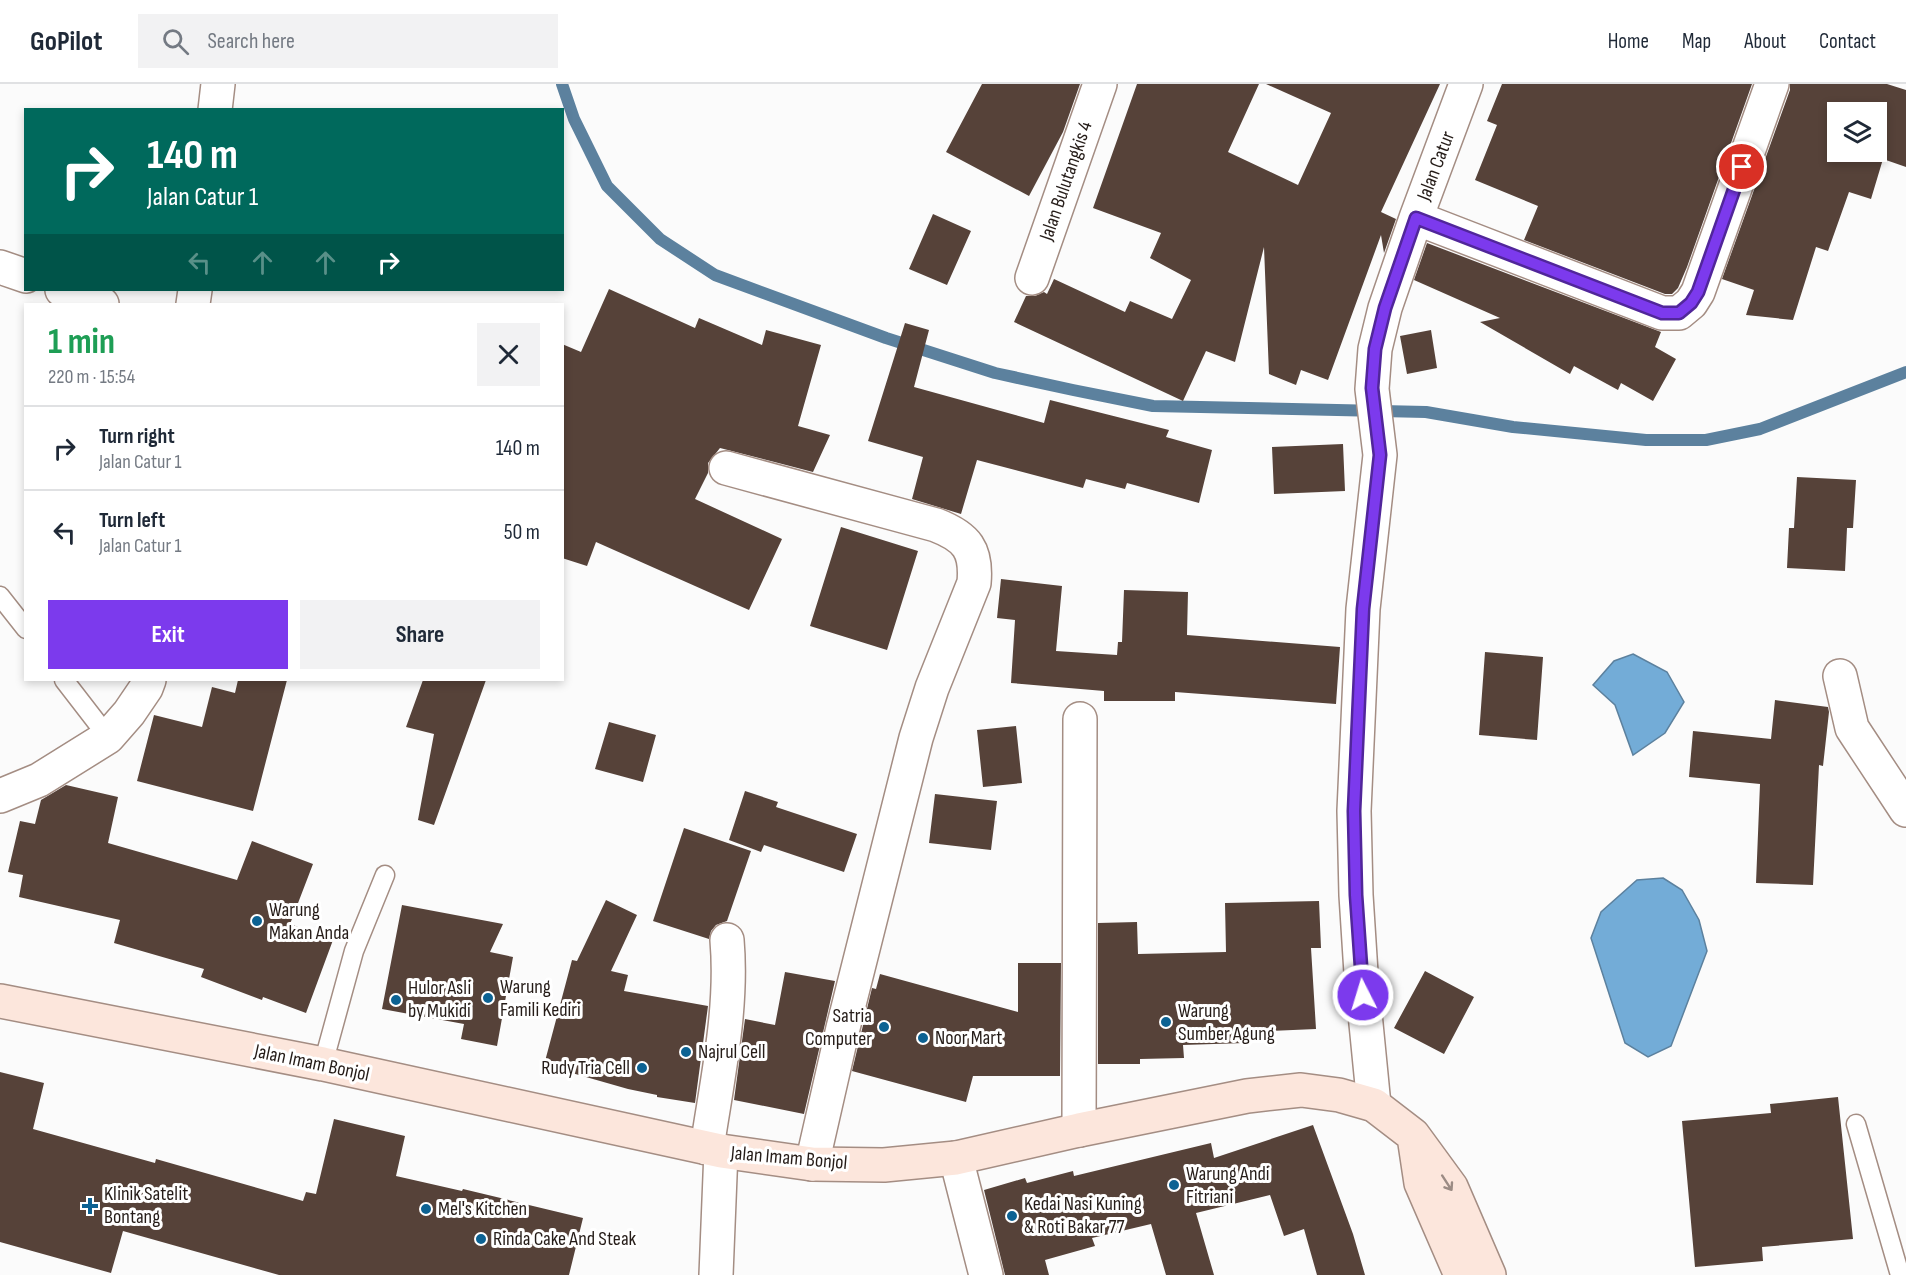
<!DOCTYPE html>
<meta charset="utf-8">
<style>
body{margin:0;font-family:"Sofia Sans Condensed",sans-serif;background:#f2f2f3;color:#1f2937;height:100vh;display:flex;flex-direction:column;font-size:22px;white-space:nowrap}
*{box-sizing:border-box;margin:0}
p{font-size:20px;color:#747a83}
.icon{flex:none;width:33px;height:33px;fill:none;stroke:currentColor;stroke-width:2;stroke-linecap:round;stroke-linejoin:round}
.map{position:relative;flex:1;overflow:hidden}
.drawer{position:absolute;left:24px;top:219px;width:540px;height:378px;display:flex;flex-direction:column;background:#fff;border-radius:0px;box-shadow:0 3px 9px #0003}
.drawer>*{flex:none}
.guide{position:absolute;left:24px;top:24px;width:540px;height:183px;border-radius:0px;box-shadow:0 3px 9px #0003;background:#00695c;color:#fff;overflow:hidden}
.tools{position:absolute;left:1827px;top:18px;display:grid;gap:12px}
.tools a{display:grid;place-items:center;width:60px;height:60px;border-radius:0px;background:#fff;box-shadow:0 3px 9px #0003;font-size:30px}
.pin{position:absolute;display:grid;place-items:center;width:51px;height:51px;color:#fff;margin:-26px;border:3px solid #fff;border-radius:50%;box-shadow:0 2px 6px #0007}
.me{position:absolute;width:66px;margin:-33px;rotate:355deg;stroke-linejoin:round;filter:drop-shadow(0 0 4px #0008)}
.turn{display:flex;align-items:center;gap:21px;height:126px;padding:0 24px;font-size:27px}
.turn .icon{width:78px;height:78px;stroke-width:2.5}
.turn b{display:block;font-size:42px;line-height:51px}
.lanes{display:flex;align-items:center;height:57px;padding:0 24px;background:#0003;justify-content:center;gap:30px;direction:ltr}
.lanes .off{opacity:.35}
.round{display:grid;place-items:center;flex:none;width:63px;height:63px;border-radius:0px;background:#f2f2f3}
.summary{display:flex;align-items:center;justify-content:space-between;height:102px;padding:0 24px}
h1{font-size:36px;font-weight:700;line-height:45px;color:#1e9e55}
.cta{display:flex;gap:12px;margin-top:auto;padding:12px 24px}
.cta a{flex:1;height:69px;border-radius:0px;background:#7c3aed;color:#fff;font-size:24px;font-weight:700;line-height:69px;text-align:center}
.cta a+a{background:#f2f2f3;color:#1f2937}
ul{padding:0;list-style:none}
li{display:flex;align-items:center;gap:18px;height:84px;padding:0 24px;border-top:2px solid #e0e1e3}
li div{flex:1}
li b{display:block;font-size:22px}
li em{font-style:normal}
header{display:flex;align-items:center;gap:36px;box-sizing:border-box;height:84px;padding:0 30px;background:#fff;border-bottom:2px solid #e0e1e3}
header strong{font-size:28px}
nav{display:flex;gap:33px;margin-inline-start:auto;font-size:21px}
.search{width:420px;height:54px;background:#f2f2f3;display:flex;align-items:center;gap:15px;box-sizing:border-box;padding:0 21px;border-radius:0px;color:#747a83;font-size:22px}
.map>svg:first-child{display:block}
.water{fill:#73acd7;stroke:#5c819e;stroke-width:1.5}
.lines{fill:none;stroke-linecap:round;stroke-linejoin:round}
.stream{stroke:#5c819e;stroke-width:12}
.building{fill:#564239;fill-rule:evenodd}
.lane-casing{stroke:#a48d83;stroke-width:21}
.street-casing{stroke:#a48d83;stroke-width:36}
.secondary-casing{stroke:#a48d83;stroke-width:36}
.lane{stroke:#fff;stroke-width:18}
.street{stroke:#fff;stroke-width:33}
.secondary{stroke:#fce6dc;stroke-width:33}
.oneway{stroke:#9b8b84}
.route-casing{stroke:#51269a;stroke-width:15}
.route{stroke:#7c3aed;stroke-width:10}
.poi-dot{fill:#0c6293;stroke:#fff;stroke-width:2}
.labels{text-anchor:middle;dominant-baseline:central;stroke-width:6;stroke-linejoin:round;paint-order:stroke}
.street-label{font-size:20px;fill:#251c18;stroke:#fff}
.poi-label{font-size:20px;fill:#251c18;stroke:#fff;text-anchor:start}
</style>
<header>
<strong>GoPilot</strong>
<div class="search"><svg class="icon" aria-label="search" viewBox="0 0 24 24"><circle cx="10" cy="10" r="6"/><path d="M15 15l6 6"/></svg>Search here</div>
<nav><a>Home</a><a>Map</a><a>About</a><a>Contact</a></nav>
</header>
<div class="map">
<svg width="1906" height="1191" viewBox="0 0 1906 1191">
<rect width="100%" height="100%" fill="#fbfbfb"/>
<path class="water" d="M 1633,570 L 1667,588 L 1684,618 L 1665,649 L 1633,671 L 1615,621 L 1593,601 L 1614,577 Z
M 1663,794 L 1682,806 L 1699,836 L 1707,867 L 1671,962 L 1648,973 L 1625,959 L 1591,854 L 1601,828 L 1637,796 Z"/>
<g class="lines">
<path class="stream" d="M 562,0 L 574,35 L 607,102 L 660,155 L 715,191 L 886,254 L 995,289 L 1073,306 L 1153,322 L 1426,328 L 1513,343 L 1646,356 L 1706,356 L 1760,345 L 1906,288"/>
</g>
<path class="building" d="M 982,0 L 1080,0 L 1063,48 L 1029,112 L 946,68 Z
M 1137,0 L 1259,0 L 1228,68 L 1298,101 L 1331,29 L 1266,0 L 1440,0 L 1381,128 L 1396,135 L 1384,169 L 1381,151 L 1328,296 L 1301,286 L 1296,301 L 1269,290 L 1264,163 L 1235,278 L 1206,267 L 1183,317 L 1014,238 L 1026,212 L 1035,212 L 1044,208 L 1047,210 L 1054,195 L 1125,228 L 1130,217 L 1172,235 L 1191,196 L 1150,174 L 1161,149 L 1093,124 Z
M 1502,0 L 1752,0 L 1687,183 L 1678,204 L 1672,210 L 1665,210 L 1524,156 L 1538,122 L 1475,96 L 1497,41 L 1487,37 Z
M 1790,0 L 1887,0 L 1906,6 L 1906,83 L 1883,75 L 1871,115 L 1849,108 L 1828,167 L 1816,163 L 1793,236 L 1746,231 L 1754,206 L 1722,195 L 1790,6 ZM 1838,28 L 1876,28 L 1876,68 L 1838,68 Z
M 933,130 L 971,147 L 947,201 L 909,185 Z
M 1427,159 L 1661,248 L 1655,263 L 1676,275 L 1653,317 L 1621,299 L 1618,306 L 1574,282 L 1570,290 L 1480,238 L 1500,234 L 1414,196 Z
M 609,205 L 695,244 L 699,234 L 762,261 L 766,246 L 821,261 L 798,342 L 830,351 L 813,388 L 720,364 L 708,379 L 708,389 L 695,415 L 782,455 L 749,526 L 596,458 L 587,482 L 562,474 L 562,260 L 581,268 Z
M 905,239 L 929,246 L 914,303 L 1044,339 L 1050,316 L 1169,346 L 1166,353 L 1212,366 L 1199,419 L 1127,399 L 1125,405 L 1086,395 L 1083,404 L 977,376 L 961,430 L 912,415 L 923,373 L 868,357 Z
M 1431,246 L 1437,284 L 1407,290 L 1400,252 Z
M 1343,360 L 1345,407 L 1274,410 L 1272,363 Z
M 1797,393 L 1856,396 L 1853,444 L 1847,444 L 1845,487 L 1787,484 L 1789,444 L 1794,444 Z
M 841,443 L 918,467 L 887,566 L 810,542 Z
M 1001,495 L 1062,502 L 1056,567 L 1117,571 L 1118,558 L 1122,558 L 1124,506 L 1188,508 L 1187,551 L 1340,563 L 1336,620 L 1175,608 L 1175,617 L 1104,617 L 1104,607 L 1011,599 L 1015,536 L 997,534 Z
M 1485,568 L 1543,573 L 1537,656 L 1479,651 Z
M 238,596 L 287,596 L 253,727 L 137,697 L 154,631 L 202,643 L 212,603 L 235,609 Z
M 423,596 L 486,596 L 434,741 L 418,736 L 434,650 L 406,643 Z
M 1775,616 L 1828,623 L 1829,628 L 1823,682 L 1819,681 L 1813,801 L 1756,799 L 1760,700 L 1689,693 L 1693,647 L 1771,655 Z
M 609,638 L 656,651 L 643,698 L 595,685 Z
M 1016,642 L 1022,699 L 983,703 L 977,646 Z
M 66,701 L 118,713 L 108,759 L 237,796 L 252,757 L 313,780 L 290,840 L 333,856 L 306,929 L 263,913 L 262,916 L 201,893 L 204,885 L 114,859 L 120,836 L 19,813 L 23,791 L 8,788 L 20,737 L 35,740 L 41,716 Z
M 745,707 L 778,718 L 776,723 L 857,750 L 844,788 L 764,761 L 761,768 L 729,756 Z
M 935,710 L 997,717 L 991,766 L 929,759 Z
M 684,744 L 751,767 L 727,837 L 716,841 L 711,847 L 709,855 L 653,837 Z
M 606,816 L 637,831 L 611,887 L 628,891 L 624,907 L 708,922 L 695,1019 L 657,1013 L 657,1011 L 628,1005 L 544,981 L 572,876 L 577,877 Z
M 1319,817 L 1321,864 L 1311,864 L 1316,945 L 1245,948 L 1245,959 L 1183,961 L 1184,974 L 1140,975 L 1140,980 L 1098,980 L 1098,839 L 1137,838 L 1138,870 L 1226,868 L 1225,819 Z
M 402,821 L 503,840 L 490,868 L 513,873 L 497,962 L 461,955 L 464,940 L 382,925 Z
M 1018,879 L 1061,879 L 1060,992 L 973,992 L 966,1018 L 852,987 L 872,904 L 876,905 L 880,890 L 1018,928 Z
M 1425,887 L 1474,913 L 1444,970 L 1394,944 Z
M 785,888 L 835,897 L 804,1030 L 734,1016 L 745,935 L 775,941 Z
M 0,988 L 44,999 L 33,1045 L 155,1079 L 156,1075 L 303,1117 L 306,1108 L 316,1110 L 334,1035 L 405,1052 L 396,1092 L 462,1107 L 463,1105 L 583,1134 L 569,1191 L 279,1191 L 123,1147 L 111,1189 L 0,1158 Z
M 1838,1013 L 1853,1155 L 1762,1163 L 1763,1177 L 1695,1183 L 1682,1037 L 1771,1029 L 1770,1020 Z
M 1313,1041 L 1353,1150 L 1365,1191 L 1317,1191 L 1304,1145 L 1284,1152 L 1270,1111 L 1196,1129 L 1214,1191 L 1166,1191 L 1151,1140 L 1092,1154 L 1095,1162 L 1045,1176 L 1049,1191 L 1005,1191 L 984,1106 L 1025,1094 L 1027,1099 L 1073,1087 L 1074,1092 L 1211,1059 L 1214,1074 Z"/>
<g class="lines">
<g class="lane-casing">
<path id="lane" d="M 0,512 L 26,545
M 64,596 L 108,653
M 323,980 L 354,867 L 385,791
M 1856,1040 L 1900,1191"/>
</g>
<g class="street-casing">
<path id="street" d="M 215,26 L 218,0
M 1416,134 L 1662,229 L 1679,229 L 1691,219 L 1698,208 L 1772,0
M 0,183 L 26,192
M 1032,194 L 1100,0
M 62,206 L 102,220
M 193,220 L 195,206
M 726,384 L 936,441 C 967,453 977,466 974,499 L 932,604 L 916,654 L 843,944 L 812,1080
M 1840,592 L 1852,644 L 1906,726
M 0,712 L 39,696 L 108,653 L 129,629 L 146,604 L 149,596
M 1374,1021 L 1361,889 L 1356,811 L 1354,727 L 1363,525 L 1380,371 L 1372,305 L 1375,265 L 1385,224 L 1416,134 L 1466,0
M 1079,1046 L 1080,635
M 707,1064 C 717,996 733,925 727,856
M 956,1074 L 986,1191
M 716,1191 L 721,1067"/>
</g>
<g class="secondary-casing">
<path id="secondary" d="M 0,917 L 323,980 L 721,1067 L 812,1080 L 884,1081 L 956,1074 L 1079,1046 L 1247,1012 L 1301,1006 L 1339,1011 L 1374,1021 L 1413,1051 L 1451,1103 L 1489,1191
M 1415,1059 L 1421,1099 L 1461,1191"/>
</g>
<use href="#lane" class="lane"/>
<use href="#street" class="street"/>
<use href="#secondary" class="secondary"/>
</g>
<defs><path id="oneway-shaft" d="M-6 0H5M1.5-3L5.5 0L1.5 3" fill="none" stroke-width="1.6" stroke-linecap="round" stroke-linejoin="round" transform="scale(1.5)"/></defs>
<use class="oneway" href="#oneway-shaft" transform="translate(1447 1099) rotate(57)"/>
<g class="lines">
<g class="route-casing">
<path id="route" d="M 1363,911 L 1356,811 L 1354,727 L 1363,525 L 1380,371 L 1372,304 L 1375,265 L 1385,224 L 1416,134 L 1662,229 L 1679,229 L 1691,219 L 1698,208 L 1742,83"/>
</g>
<use href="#route" class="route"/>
</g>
<g class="poi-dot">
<circle cx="257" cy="837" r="6"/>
<circle cx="488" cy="914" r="6"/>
<circle cx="396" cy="916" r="6"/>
<circle cx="1166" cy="938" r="6"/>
<circle cx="884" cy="943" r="6"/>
<circle cx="923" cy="954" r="6"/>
<circle cx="686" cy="968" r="6"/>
<circle cx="642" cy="984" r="6"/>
<circle cx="1174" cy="1101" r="6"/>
<path d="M87 1113h6v6h6v6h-6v6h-6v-6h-6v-6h6z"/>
<circle cx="426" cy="1125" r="6"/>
<circle cx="1012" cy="1132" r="6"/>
<circle cx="481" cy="1155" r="6"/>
</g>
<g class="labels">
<g class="street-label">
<text transform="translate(1436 82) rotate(-69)">Jalan Catur</text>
<text transform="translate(1066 97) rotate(-71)">Jalan Bulutangkis 4</text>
<text transform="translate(312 979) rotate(12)">Jalan Imam Bonjol</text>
<text transform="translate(789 1074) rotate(5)">Jalan Imam Bonjol</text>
</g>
<g class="poi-label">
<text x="269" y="826">Warung<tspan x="269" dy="23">Makan Anda</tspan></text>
<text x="500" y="903">Warung<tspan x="500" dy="23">Famili Kediri</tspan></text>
<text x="408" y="904">Hulor Asli<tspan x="408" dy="23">by Mukidi</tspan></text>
<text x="1178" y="927">Warung<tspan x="1178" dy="23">Sumber Agung</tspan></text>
<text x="872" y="932" text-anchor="end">Satria<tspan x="872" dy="23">Computer</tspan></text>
<text x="935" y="954">Noor Mart</text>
<text x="698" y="968">Najrul Cell</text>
<text x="630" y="984" text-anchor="end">Rudy Tria Cell</text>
<text x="1186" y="1090">Warung Andi<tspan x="1186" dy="23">Fitriani</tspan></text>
<text x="104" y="1110">Klinik Satelit<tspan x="104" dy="23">Bontang</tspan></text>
<text x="1024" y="1120">Kedai Nasi Kuning<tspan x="1024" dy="23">&amp; Roti Bakar 77</tspan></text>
<text x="438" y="1125">Mel's Kitchen</text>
<text x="493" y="1155">Rinda Cake And Steak</text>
</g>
</g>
</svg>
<div class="tools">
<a><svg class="icon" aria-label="layers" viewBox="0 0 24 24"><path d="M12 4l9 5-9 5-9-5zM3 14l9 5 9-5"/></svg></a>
</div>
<div class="pin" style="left:1742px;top:83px;background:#d93025"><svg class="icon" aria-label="arrive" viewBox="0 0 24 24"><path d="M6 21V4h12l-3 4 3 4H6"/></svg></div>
<svg class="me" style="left:1363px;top:911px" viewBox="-20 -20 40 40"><circle r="17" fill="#7c3aed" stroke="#fff" stroke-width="3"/><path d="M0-11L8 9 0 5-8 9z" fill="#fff"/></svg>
<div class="guide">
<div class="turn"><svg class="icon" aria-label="right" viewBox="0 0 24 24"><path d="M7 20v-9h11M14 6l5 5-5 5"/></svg><div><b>140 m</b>Jalan Catur 1</div></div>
<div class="lanes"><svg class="icon off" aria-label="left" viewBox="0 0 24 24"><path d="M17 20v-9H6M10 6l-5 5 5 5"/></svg><svg class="icon off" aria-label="ahead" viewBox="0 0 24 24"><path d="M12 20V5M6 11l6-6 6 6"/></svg><svg class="icon off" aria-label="ahead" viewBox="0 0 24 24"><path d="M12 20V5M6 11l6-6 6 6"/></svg><svg class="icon" aria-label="right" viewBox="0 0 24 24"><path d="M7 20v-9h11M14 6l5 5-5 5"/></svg></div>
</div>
<section class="drawer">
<div class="summary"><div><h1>1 min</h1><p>220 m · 15:54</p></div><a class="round"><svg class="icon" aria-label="close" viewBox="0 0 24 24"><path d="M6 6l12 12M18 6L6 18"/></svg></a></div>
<ul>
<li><svg class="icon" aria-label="right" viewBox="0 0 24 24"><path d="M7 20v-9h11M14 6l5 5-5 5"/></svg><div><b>Turn right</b><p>Jalan Catur 1</p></div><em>140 m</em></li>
<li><svg class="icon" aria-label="left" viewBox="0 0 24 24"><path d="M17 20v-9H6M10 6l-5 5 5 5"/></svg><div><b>Turn left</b><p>Jalan Catur 1</p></div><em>50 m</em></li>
</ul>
<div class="cta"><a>Exit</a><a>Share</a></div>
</section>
</div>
